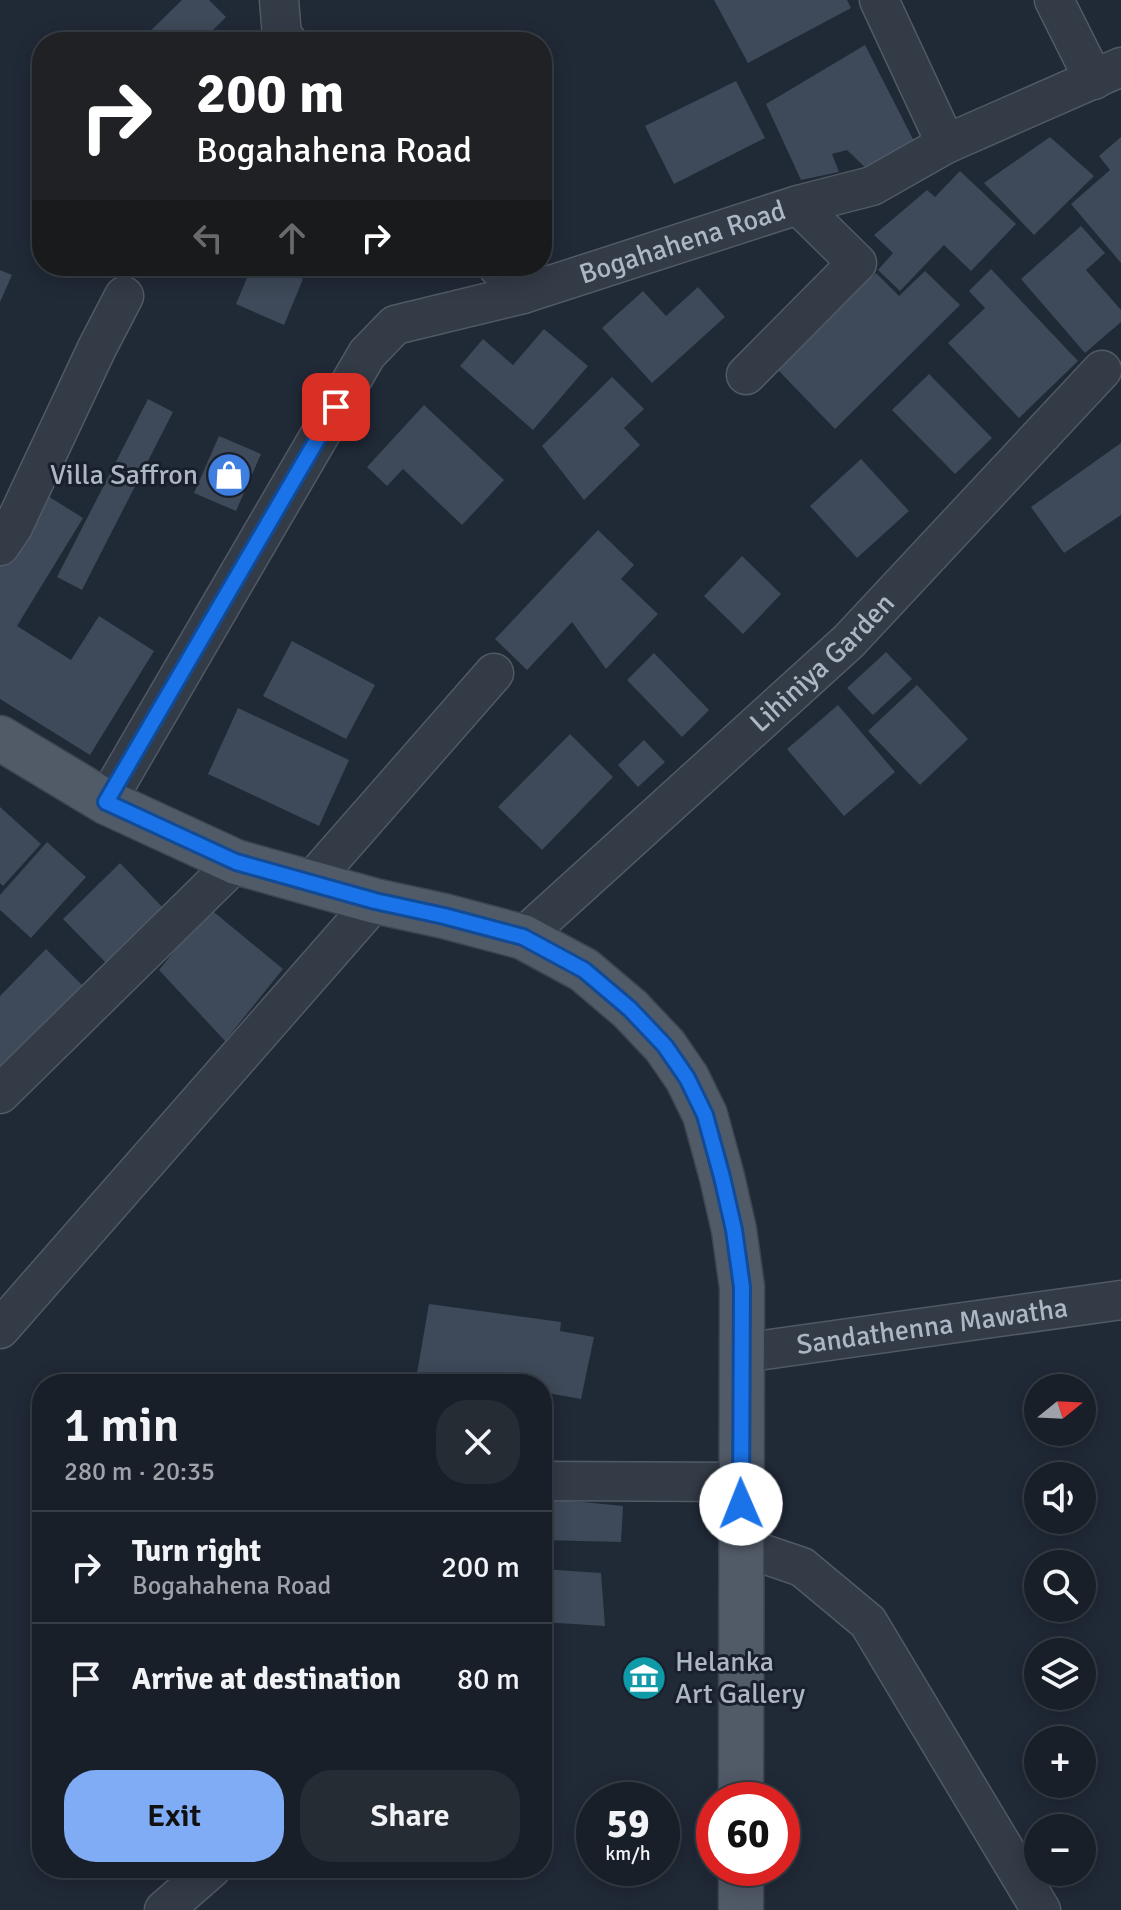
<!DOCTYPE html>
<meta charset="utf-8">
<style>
body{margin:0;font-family:Signika,sans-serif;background:#252c34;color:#f1f3f6;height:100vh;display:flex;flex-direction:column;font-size:30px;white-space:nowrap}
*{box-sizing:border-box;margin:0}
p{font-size:26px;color:#9fa2a8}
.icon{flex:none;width:44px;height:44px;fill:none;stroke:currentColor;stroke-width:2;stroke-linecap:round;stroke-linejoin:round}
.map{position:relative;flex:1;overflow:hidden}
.drawer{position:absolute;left:32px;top:1374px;width:520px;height:504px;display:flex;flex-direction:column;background:#181f28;border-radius:32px;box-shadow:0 4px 20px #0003,0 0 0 2px #363d45}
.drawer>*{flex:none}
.guide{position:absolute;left:32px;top:32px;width:520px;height:244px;border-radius:32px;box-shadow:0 4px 20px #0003,0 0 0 2px #363d45;background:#202124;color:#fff;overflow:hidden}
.needle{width:52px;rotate:72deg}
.buttons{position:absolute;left:1024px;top:1374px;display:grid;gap:16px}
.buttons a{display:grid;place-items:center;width:72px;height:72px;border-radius:50%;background:#181f28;box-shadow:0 4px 20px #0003,0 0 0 2px #363d45;font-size:40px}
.speed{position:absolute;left:576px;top:1782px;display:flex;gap:16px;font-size:40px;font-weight:700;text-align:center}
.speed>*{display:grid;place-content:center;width:104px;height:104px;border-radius:50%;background:#181f28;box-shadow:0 4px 20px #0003,0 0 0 2px #363d45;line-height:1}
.speed small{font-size:20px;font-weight:400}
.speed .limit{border:12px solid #d22;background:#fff;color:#111}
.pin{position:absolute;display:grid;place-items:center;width:68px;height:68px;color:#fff;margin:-34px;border-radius:16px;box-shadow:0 4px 12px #0006}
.me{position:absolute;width:88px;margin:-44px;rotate:359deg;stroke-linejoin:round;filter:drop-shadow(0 0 6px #0008)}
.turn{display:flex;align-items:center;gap:28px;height:168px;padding:0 32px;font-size:36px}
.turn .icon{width:104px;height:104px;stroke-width:2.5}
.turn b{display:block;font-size:56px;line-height:68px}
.lanes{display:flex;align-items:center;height:76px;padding:0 32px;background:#0003;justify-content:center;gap:40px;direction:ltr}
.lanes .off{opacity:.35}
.round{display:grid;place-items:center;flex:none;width:84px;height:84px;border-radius:32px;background:#252c34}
.headline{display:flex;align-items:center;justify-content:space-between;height:136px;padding:0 32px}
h1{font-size:48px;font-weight:600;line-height:60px}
.button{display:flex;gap:16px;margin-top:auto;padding:16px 32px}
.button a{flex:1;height:92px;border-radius:32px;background:#80acf6;color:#111;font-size:32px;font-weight:600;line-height:92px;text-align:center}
.button a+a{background:#252c34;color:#f1f3f6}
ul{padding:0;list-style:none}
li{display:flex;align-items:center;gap:24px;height:112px;padding:0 32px;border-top:2px solid #363d45}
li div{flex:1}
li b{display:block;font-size:30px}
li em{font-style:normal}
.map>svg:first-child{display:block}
.building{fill:#3e4959}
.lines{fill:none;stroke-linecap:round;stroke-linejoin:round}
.street-casing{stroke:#515965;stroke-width:41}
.primary-casing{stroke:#3d4450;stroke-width:47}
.street{stroke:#333b47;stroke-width:38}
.primary{stroke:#515a67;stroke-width:44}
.route-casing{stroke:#114b97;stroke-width:20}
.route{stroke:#1a73e8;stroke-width:14}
.labels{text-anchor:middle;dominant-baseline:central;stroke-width:6;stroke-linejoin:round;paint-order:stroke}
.street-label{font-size:28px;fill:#adb6c4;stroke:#19202b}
.poi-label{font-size:28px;fill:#adb6c4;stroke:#19202b;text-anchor:end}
</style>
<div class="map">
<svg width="1121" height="1910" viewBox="0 0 1121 1910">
<rect width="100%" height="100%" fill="#202936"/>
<path class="building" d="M 182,0 L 209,0 L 226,17 L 201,42 L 139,42 Z
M 714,0 L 847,0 L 851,8 L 748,63 Z
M 865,45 L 918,149 L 871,173 L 847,150 L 832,154 L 839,172 L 801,180 L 766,104 Z
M 736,81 L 765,138 L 674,184 L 645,126 Z
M 1050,137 L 1094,176 L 1034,235 L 984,183 Z
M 1121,137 L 1121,263 L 1071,204 L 1110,170 L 1099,156 Z
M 960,171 L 1016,224 L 971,271 L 944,245 L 900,291 L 878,270 L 893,253 L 874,235 L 927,190 L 935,197 Z
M 1081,226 L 1105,253 L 1086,270 L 1121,310 L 1121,322 L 1085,353 L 1021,279 Z
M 252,266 L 274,266 L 303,279 L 284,325 L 236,304 Z
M 991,269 L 1078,361 L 1019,418 L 948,343 L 985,308 L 969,291 Z
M 0,270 L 12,275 L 0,302 Z
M 925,271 L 960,305 L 835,429 L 778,370 L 876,273 L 899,296 Z
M 698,287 L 725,317 L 652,383 L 602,328 L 643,291 L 666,316 Z
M 544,329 L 588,366 L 533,430 L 460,366 L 483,339 L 513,365 Z
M 929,374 L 992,438 L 955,474 L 892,410 Z
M 612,377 L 644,409 L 624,428 L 640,445 L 584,500 L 542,446 Z
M 148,399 L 173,412 L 82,590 L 57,577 Z
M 424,405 L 504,480 L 462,525 L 403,469 L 387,486 L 367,467 Z
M 219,436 L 261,454 L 236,511 L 194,493 Z
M 1121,443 L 1121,515 L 1064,553 L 1031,507 Z
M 861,459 L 909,511 L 857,558 L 810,506 Z
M 40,491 L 83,518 L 17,626 L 71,660 L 99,616 L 154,651 L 90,755 L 0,699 L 0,556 Z
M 598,530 L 634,565 L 621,579 L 658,614 L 606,669 L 572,622 L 527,670 L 495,639 Z
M 742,556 L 781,594 L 743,634 L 704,596 Z
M 292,641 L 375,685 L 346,739 L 263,696 Z
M 886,652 L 912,679 L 873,715 L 847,688 Z
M 654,653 L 709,710 L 682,737 L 627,680 Z
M 917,685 L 968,739 L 920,785 L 868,731 Z
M 838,705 L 895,772 L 844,816 L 787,749 Z
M 238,708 L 349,760 L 319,826 L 208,774 Z
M 570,734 L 613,777 L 542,850 L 498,807 Z
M 644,740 L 665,762 L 638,787 L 618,765 Z
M 0,807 L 41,844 L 3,886 L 0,883 Z
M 47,842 L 86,877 L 31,938 L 0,910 L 0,895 Z
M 120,863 L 168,913 L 112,969 L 63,919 Z
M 209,908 L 283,969 L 225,1041 L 159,970 Z
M 46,949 L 88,991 L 0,1079 L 0,996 Z
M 429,1304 L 561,1322 L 560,1331 L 594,1337 L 581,1399 L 542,1392 L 542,1384 L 489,1384 L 417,1373 Z
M 542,1498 L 623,1506 L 621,1542 L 542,1540 Z
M 542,1569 L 601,1573 L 605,1626 L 542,1622 Z"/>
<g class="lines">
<g class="street-casing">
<g id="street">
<path d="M 279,0 L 282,36 L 288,42"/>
<path d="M 879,0 L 946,144"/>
<path d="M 1054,0 L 1094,80"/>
<path d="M 497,266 L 523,294"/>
<path d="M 746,375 L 857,263 L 798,205"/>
<path d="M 0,546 L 13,527 L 97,348 L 124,296"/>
<path id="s1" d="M 106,802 L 367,354 L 395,325 L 523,294 L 798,205 L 872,186 L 946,144 L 1121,67"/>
<path d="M 310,883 L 494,673"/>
<path id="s2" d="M 523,937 L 849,641 L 1102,370"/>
<path d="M 0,1094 L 236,862"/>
<path d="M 0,1329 L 375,901"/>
<path id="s3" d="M 742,1353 L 1121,1300"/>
<path d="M 542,1481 L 741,1482"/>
<path d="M 743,1547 L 802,1567 L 868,1622 L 1041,1910"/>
<path d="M 164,1910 L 212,1868"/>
</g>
</g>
<g class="primary-casing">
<path id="primary" d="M 0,738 L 106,802 L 236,862 L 375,901 L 444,916 L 523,937 L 584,970 L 630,1009 L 665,1046 L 687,1078 L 705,1115 L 722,1177 L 734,1230 L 742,1287 L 741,1800
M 741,1868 L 741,1910"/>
</g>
<use href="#street" class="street"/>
<use href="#primary" class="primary"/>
</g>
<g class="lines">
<g class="route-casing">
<path id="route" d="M 336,407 L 106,802 L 236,862 L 375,901 L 444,916 L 523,937 L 584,970 L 630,1009 L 665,1046 L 687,1078 L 705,1115 L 722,1177 L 734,1230 L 742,1287 L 741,1504"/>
</g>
<use href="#route" class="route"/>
</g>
<defs>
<g id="shop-disc" transform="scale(2.3)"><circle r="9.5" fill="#3f7fe0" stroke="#19202b"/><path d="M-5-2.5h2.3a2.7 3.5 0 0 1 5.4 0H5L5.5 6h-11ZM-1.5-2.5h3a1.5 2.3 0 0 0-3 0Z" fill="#fff"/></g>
<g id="museum-disc" transform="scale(2.3)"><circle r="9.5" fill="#0f9aa8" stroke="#19202b"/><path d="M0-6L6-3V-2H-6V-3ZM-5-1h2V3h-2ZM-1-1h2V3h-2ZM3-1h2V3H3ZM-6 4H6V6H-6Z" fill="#fff"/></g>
</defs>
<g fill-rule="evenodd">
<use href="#shop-disc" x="229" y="475"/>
<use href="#museum-disc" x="644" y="1678"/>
</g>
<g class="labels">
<g class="street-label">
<text stroke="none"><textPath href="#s1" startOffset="858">Bogahahena Road</textPath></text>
<text stroke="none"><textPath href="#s2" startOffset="406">Lihiniya Garden</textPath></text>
<text stroke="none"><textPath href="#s3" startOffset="192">Sandathenna Mawatha</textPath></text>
</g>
<g class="poi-label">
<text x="198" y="475">Villa Saffron</text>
<text x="675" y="1662" text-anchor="start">Helanka<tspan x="675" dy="32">Art Gallery</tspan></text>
</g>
</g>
</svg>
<div class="buttons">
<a><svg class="needle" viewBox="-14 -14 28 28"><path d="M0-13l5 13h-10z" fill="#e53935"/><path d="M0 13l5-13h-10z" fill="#9fa2a8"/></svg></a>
<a><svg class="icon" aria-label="sound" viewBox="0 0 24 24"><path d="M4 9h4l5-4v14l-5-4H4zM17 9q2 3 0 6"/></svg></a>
<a><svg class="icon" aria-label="search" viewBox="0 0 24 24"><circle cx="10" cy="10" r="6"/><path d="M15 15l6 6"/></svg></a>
<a><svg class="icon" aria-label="layers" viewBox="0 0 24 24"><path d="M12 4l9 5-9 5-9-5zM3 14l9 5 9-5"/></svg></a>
<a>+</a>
<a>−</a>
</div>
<div class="speed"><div>59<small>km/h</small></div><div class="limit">60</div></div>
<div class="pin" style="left:336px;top:407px;background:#d93025"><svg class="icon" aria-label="arrive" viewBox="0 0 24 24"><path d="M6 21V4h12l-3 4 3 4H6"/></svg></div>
<svg class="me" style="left:741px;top:1504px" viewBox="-20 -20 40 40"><circle r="19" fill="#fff"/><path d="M0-13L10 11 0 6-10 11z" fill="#1a73e8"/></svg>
<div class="guide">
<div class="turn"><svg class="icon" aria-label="right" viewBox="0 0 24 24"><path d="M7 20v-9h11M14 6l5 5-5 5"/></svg><div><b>200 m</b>Bogahahena Road</div></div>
<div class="lanes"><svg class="icon off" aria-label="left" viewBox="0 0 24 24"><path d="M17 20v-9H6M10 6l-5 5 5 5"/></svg><svg class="icon off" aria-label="ahead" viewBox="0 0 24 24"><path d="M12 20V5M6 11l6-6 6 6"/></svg><svg class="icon" aria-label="right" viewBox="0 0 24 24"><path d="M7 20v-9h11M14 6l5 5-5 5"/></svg></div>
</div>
<section class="drawer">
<div class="headline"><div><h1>1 min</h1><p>280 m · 20:35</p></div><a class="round"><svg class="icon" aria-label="close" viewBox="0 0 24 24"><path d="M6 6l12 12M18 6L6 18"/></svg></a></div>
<ul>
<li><svg class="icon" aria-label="right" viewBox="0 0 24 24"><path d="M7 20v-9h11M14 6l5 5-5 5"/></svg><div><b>Turn right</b><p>Bogahahena Road</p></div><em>200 m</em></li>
<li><svg class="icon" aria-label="arrive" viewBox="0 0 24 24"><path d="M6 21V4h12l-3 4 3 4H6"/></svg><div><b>Arrive at destination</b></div><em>80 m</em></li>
</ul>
<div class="button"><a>Exit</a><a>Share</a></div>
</section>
</div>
